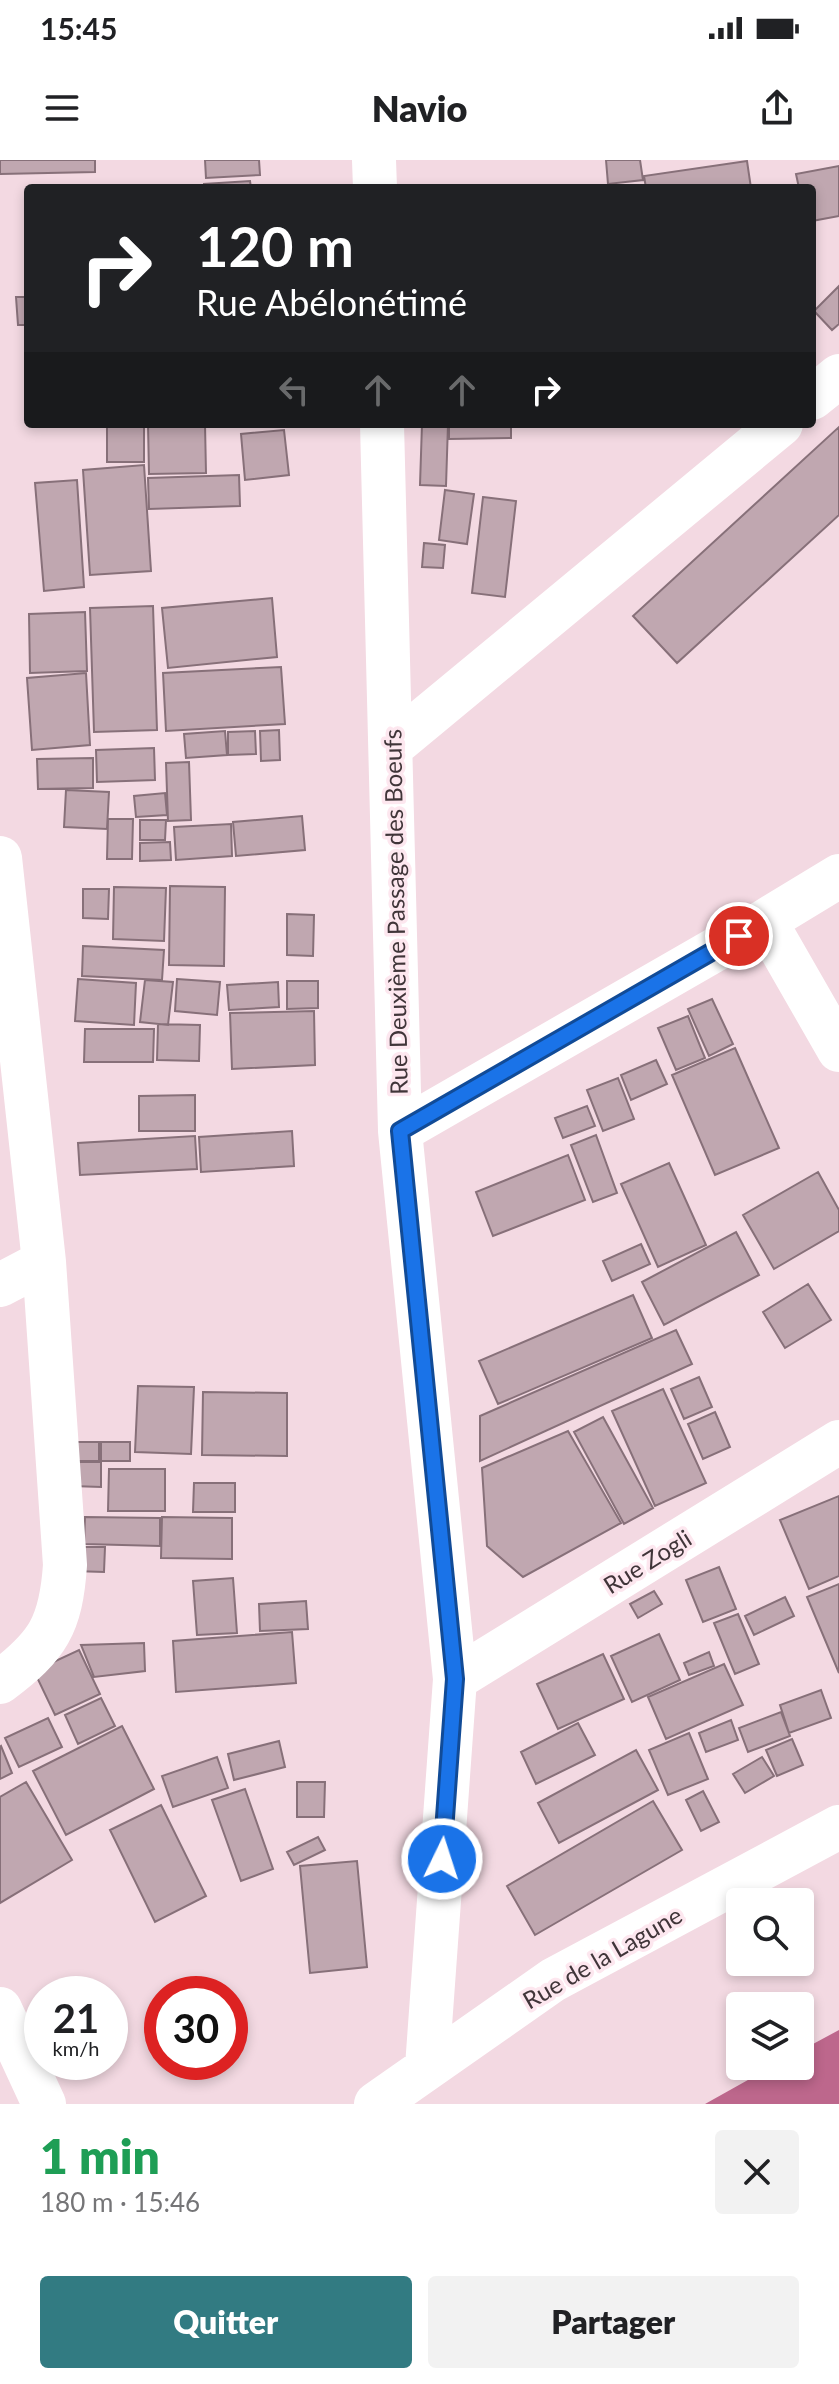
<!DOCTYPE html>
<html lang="fr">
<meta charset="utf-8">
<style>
body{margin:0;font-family:Lato,sans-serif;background:#f2f2f2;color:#202124;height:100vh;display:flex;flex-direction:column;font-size:30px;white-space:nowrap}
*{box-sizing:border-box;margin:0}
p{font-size:26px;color:#757577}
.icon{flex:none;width:44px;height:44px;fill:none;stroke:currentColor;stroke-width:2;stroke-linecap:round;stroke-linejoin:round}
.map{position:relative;height:1944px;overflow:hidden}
.side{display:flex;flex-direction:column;background:#fff;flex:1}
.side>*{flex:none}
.top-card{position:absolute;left:24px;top:24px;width:792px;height:244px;border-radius:8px;box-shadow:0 4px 12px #0003;background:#202124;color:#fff;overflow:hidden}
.tools{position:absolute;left:726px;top:1728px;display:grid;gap:16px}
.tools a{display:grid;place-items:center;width:88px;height:88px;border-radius:8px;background:#fff;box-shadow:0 4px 12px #0003;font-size:40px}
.speed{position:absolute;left:24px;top:1816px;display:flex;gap:16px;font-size:40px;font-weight:700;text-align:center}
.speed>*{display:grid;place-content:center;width:104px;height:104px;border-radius:50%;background:#fff;box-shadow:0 4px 12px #0003;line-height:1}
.speed small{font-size:20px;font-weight:400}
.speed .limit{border:12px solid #d22;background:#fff;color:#111}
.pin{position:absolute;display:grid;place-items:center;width:68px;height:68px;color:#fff;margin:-34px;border:4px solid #fff;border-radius:50%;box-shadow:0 2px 8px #0007}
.me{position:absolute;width:88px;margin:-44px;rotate:4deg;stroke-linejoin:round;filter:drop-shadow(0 0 6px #0008)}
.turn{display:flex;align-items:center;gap:28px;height:168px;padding:0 40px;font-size:36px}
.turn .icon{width:104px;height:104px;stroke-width:2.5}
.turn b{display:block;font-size:56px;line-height:68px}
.lanes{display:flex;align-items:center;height:76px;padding:0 40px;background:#0003;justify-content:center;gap:40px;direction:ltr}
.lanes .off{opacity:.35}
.round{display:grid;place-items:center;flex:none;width:84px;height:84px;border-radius:8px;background:#f2f2f2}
.headline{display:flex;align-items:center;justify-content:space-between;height:136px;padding:0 40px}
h1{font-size:48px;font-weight:800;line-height:60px;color:#1e9e55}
.action{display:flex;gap:16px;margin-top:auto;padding:16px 40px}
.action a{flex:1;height:92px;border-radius:8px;background:#327b82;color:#fff;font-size:32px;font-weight:800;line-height:92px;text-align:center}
.action a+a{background:#f2f2f2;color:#202124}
.status{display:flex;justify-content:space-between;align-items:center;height:56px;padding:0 40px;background:#fff;direction:ltr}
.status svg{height:22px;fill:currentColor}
header{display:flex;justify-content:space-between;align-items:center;height:104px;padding:0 40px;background:#fff;font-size:36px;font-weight:800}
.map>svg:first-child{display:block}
.water{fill:#bd678c}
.building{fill:#c0a7b0;stroke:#877079;stroke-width:2}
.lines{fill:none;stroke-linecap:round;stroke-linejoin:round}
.street{stroke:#fff;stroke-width:44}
.route-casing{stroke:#114b97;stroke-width:20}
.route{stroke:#1a73e8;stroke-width:14}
.labels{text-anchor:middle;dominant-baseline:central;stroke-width:7;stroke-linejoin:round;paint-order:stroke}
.street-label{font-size:24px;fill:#403539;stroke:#fde7ef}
</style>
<div class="status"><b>15:45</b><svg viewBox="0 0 49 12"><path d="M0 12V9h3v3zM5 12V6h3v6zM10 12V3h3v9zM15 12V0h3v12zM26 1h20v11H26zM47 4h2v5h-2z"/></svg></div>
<header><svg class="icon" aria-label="menu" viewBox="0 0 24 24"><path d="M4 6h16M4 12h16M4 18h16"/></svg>Navio<svg class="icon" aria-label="share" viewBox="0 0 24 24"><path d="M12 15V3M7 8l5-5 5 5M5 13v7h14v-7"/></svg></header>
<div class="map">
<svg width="839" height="1944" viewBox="0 0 839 1944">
<rect width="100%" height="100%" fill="#f3d9e2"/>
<path class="water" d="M 839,1870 L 839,1944 L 705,1944 L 773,1906 L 800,1906 L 800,1891 Z"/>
<path class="building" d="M 0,0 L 95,0 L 95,12 L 0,14 Z
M 205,0 L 259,0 L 260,15 L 206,18 Z
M 606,0 L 640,0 L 643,20 L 608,24 Z
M 747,1 L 751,28 L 646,28 L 644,16 Z
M 839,6 L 839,56 L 812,61 L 812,28 L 799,28 L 796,14 Z
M 250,21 L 251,28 L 204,28 L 204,24 Z
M 839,126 L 839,164 L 832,170 L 814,151 Z
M 16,137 L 28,137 L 28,165 L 18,165 Z
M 107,264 L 144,264 L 144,302 L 107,302 Z
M 148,264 L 205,264 L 206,313 L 149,314 Z
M 422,264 L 448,264 L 446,326 L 420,325 Z
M 449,264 L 511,264 L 511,278 L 449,279 Z
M 839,267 L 839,355 L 677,503 L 633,456 Z
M 284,270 L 289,315 L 245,320 L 241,274 Z
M 144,305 L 151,411 L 90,415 L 83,310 Z
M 239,315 L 240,346 L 149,349 L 148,318 Z
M 77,320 L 84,427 L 44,431 L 35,323 Z
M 445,330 L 474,334 L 467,384 L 439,380 Z
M 483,337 L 516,341 L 505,437 L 472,433 Z
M 424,383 L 445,385 L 443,408 L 422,407 Z
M 272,438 L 277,497 L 168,508 L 162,448 Z
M 153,446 L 157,570 L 94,572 L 90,448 Z
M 85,452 L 87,511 L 30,513 L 29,454 Z
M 281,507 L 285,564 L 166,571 L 163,513 Z
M 86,513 L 90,585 L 32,590 L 27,518 Z
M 279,570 L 280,600 L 261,601 L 260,571 Z
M 225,571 L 227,595 L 186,598 L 184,574 Z
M 255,571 L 256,594 L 228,595 L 228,572 Z
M 154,588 L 155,620 L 97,622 L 96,590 Z
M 93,598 L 93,628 L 38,629 L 37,599 Z
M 189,602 L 191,660 L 168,661 L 166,603 Z
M 66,630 L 109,632 L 107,669 L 64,667 Z
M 165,633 L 167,655 L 136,657 L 134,636 Z
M 302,656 L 305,690 L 236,696 L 233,662 Z
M 108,659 L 133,659 L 132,699 L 107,699 Z
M 140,660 L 166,660 L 165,680 L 140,680 Z
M 231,664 L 232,696 L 176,700 L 174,667 Z
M 170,682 L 171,700 L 140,701 L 140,683 Z
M 170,726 L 225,727 L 224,806 L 169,805 Z
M 114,727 L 166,728 L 164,781 L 113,779 Z
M 83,729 L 109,729 L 108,759 L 83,758 Z
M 287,754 L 314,755 L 313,796 L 287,795 Z
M 83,786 L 164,790 L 162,820 L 82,816 Z
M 78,819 L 136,823 L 134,865 L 75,861 Z
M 177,819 L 220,822 L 217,855 L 175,851 Z
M 145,820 L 173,822 L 168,865 L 140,862 Z
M 287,821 L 318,821 L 318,848 L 287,849 Z
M 278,822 L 279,847 L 229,850 L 227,825 Z
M 712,839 L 733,884 L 709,896 L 688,849 Z
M 314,851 L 315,905 L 232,909 L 230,853 Z
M 688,856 L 705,898 L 676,910 L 658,868 Z
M 158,864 L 200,865 L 199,901 L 157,900 Z
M 85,869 L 154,869 L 153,902 L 84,902 Z
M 735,888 L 779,988 L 715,1015 L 672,915 Z
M 656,900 L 667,924 L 631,940 L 621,915 Z
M 618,918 L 634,959 L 603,971 L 587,930 Z
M 195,935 L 195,971 L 139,971 L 139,936 Z
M 587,946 L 595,966 L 563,978 L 555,958 Z
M 292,971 L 294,1006 L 201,1012 L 199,977 Z
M 596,975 L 617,1033 L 593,1042 L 571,985 Z
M 195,976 L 197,1009 L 80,1015 L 78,983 Z
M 568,995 L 585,1040 L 493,1076 L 476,1032 Z
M 669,1003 L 706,1085 L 658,1107 L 621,1024 Z
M 818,1012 L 839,1050 L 839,1071 L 774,1109 L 743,1055 Z
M 736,1072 L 759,1115 L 664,1165 L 642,1122 Z
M 641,1084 L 650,1104 L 612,1121 L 603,1101 Z
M 808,1124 L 831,1160 L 785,1188 L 763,1152 Z
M 633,1135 L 652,1178 L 498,1244 L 479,1201 Z
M 676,1170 L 692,1204 L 480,1301 L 480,1256 Z
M 699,1217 L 712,1247 L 684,1259 L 671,1229 Z
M 138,1226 L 194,1227 L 191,1294 L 135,1292 Z
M 663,1229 L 706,1323 L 655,1346 L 612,1251 Z
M 203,1232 L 287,1233 L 287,1296 L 202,1295 Z
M 715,1252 L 730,1287 L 703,1299 L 688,1264 Z
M 603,1257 L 653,1348 L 624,1364 L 574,1272 Z
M 568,1271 L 621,1363 L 523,1417 L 487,1386 L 482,1308 Z
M 72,1282 L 99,1282 L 99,1301 L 72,1301 Z
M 101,1282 L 130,1282 L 130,1301 L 101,1301 Z
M 73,1302 L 101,1302 L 101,1327 L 72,1326 Z
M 109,1309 L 165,1309 L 165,1351 L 108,1351 Z
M 194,1323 L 235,1323 L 235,1352 L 193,1352 Z
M 839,1336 L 839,1416 L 809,1429 L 780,1360 Z
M 85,1357 L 160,1358 L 160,1386 L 84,1384 Z
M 162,1357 L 232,1358 L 232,1399 L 161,1398 Z
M 74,1387 L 105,1387 L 104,1412 L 73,1411 Z
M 719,1407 L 736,1449 L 703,1462 L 686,1420 Z
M 233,1418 L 237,1473 L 197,1475 L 193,1421 Z
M 839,1424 L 839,1513 L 807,1437 Z
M 654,1431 L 662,1444 L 638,1458 L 630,1444 Z
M 785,1437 L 794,1456 L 754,1475 L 745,1456 Z
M 306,1441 L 308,1469 L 260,1471 L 259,1444 Z
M 738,1454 L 759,1504 L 735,1514 L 714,1463 Z
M 292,1472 L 296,1523 L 176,1532 L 173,1481 Z
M 659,1474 L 680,1520 L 632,1542 L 611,1496 Z
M 144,1483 L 145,1511 L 94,1517 L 81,1485 Z
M 79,1490 L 100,1534 L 55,1555 L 34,1511 Z
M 709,1492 L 714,1506 L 689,1515 L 684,1503 Z
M 603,1494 L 624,1539 L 558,1569 L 537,1524 Z
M 724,1504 L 743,1545 L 666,1579 L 648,1537 Z
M 821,1530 L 831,1558 L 789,1573 L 780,1545 Z
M 101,1538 L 115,1566 L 78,1584 L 65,1555 Z
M 781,1552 L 790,1576 L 748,1592 L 739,1568 Z
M 48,1558 L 62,1587 L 19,1607 L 5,1578 Z
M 731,1560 L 738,1580 L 706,1592 L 699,1573 Z
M 578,1563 L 595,1595 L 536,1624 L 521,1592 Z
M 122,1566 L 154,1629 L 66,1675 L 33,1611 Z
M 689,1573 L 708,1619 L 668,1635 L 649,1590 Z
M 792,1579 L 803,1605 L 777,1616 L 766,1590 Z
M 279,1581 L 285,1607 L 234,1620 L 228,1594 Z
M 1,1586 L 12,1613 L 0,1619 L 0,1587 Z
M 636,1590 L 658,1630 L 559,1683 L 538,1643 Z
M 217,1597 L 228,1628 L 173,1647 L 162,1616 Z
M 762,1597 L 774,1616 L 745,1633 L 733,1614 Z
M 26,1622 L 72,1700 L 0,1743 L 0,1637 Z
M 297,1622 L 325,1622 L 324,1657 L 297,1657 Z
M 245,1629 L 273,1709 L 241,1721 L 212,1640 Z
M 703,1631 L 719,1662 L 701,1671 L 686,1640 Z
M 653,1641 L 682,1690 L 535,1775 L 507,1726 Z
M 161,1645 L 206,1736 L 155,1762 L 110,1670 Z
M 318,1677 L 325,1690 L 294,1705 L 287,1692 Z
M 357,1701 L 367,1807 L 310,1813 L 300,1706 Z"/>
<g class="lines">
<path class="street" d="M 374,0 L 375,28
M 812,238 L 839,216
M 382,264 L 400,971 L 455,1519 L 427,1907
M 391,587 L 781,264
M 0,698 L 44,1102 L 65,1405 C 61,1465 48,1486 0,1522
M 765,761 L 839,890
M 400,971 L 765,761 L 839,716
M 0,1125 L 44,1102
M 455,1519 L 839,1282
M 0,1849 L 44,1944
M 376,1944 L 553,1820 L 839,1667"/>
</g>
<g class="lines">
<g class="route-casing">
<path id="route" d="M 442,1699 L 455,1519 L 400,971 L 739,776"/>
</g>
<use href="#route" class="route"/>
</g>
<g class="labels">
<g class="street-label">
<text transform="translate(395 752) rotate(-91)">Rue Deuxième Passage des Boeufs</text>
<text transform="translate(647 1401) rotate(-32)">Rue Zogli</text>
<text transform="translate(602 1797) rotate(-30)">Rue de la Lagune</text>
</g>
</g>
</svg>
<div class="tools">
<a><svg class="icon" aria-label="search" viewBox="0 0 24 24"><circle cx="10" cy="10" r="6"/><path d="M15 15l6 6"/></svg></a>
<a><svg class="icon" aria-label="layers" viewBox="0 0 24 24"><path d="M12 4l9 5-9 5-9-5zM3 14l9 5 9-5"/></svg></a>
</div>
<div class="speed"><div>21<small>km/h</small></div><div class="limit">30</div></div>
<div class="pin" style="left:739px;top:776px;background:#d93025"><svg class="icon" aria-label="arrive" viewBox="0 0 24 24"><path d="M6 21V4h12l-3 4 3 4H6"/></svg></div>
<svg class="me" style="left:442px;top:1699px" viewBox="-20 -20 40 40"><circle r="17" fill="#1a73e8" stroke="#fff" stroke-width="3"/><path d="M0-11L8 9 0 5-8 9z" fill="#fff"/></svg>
<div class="top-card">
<div class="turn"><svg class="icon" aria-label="right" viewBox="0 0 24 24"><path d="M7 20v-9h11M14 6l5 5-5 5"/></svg><div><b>120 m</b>Rue Abélonétimé</div></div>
<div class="lanes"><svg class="icon off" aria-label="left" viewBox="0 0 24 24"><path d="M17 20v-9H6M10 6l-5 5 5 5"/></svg><svg class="icon off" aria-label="ahead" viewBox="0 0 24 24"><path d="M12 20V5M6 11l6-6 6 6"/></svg><svg class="icon off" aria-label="ahead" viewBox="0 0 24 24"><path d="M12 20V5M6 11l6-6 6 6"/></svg><svg class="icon" aria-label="right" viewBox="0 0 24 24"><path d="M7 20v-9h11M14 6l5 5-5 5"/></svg></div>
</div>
</div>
<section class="side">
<div class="headline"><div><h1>1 min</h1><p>180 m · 15:46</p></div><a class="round"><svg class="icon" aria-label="close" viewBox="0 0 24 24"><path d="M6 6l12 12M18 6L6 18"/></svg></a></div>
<div class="action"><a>Quitter</a><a>Partager</a></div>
</section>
